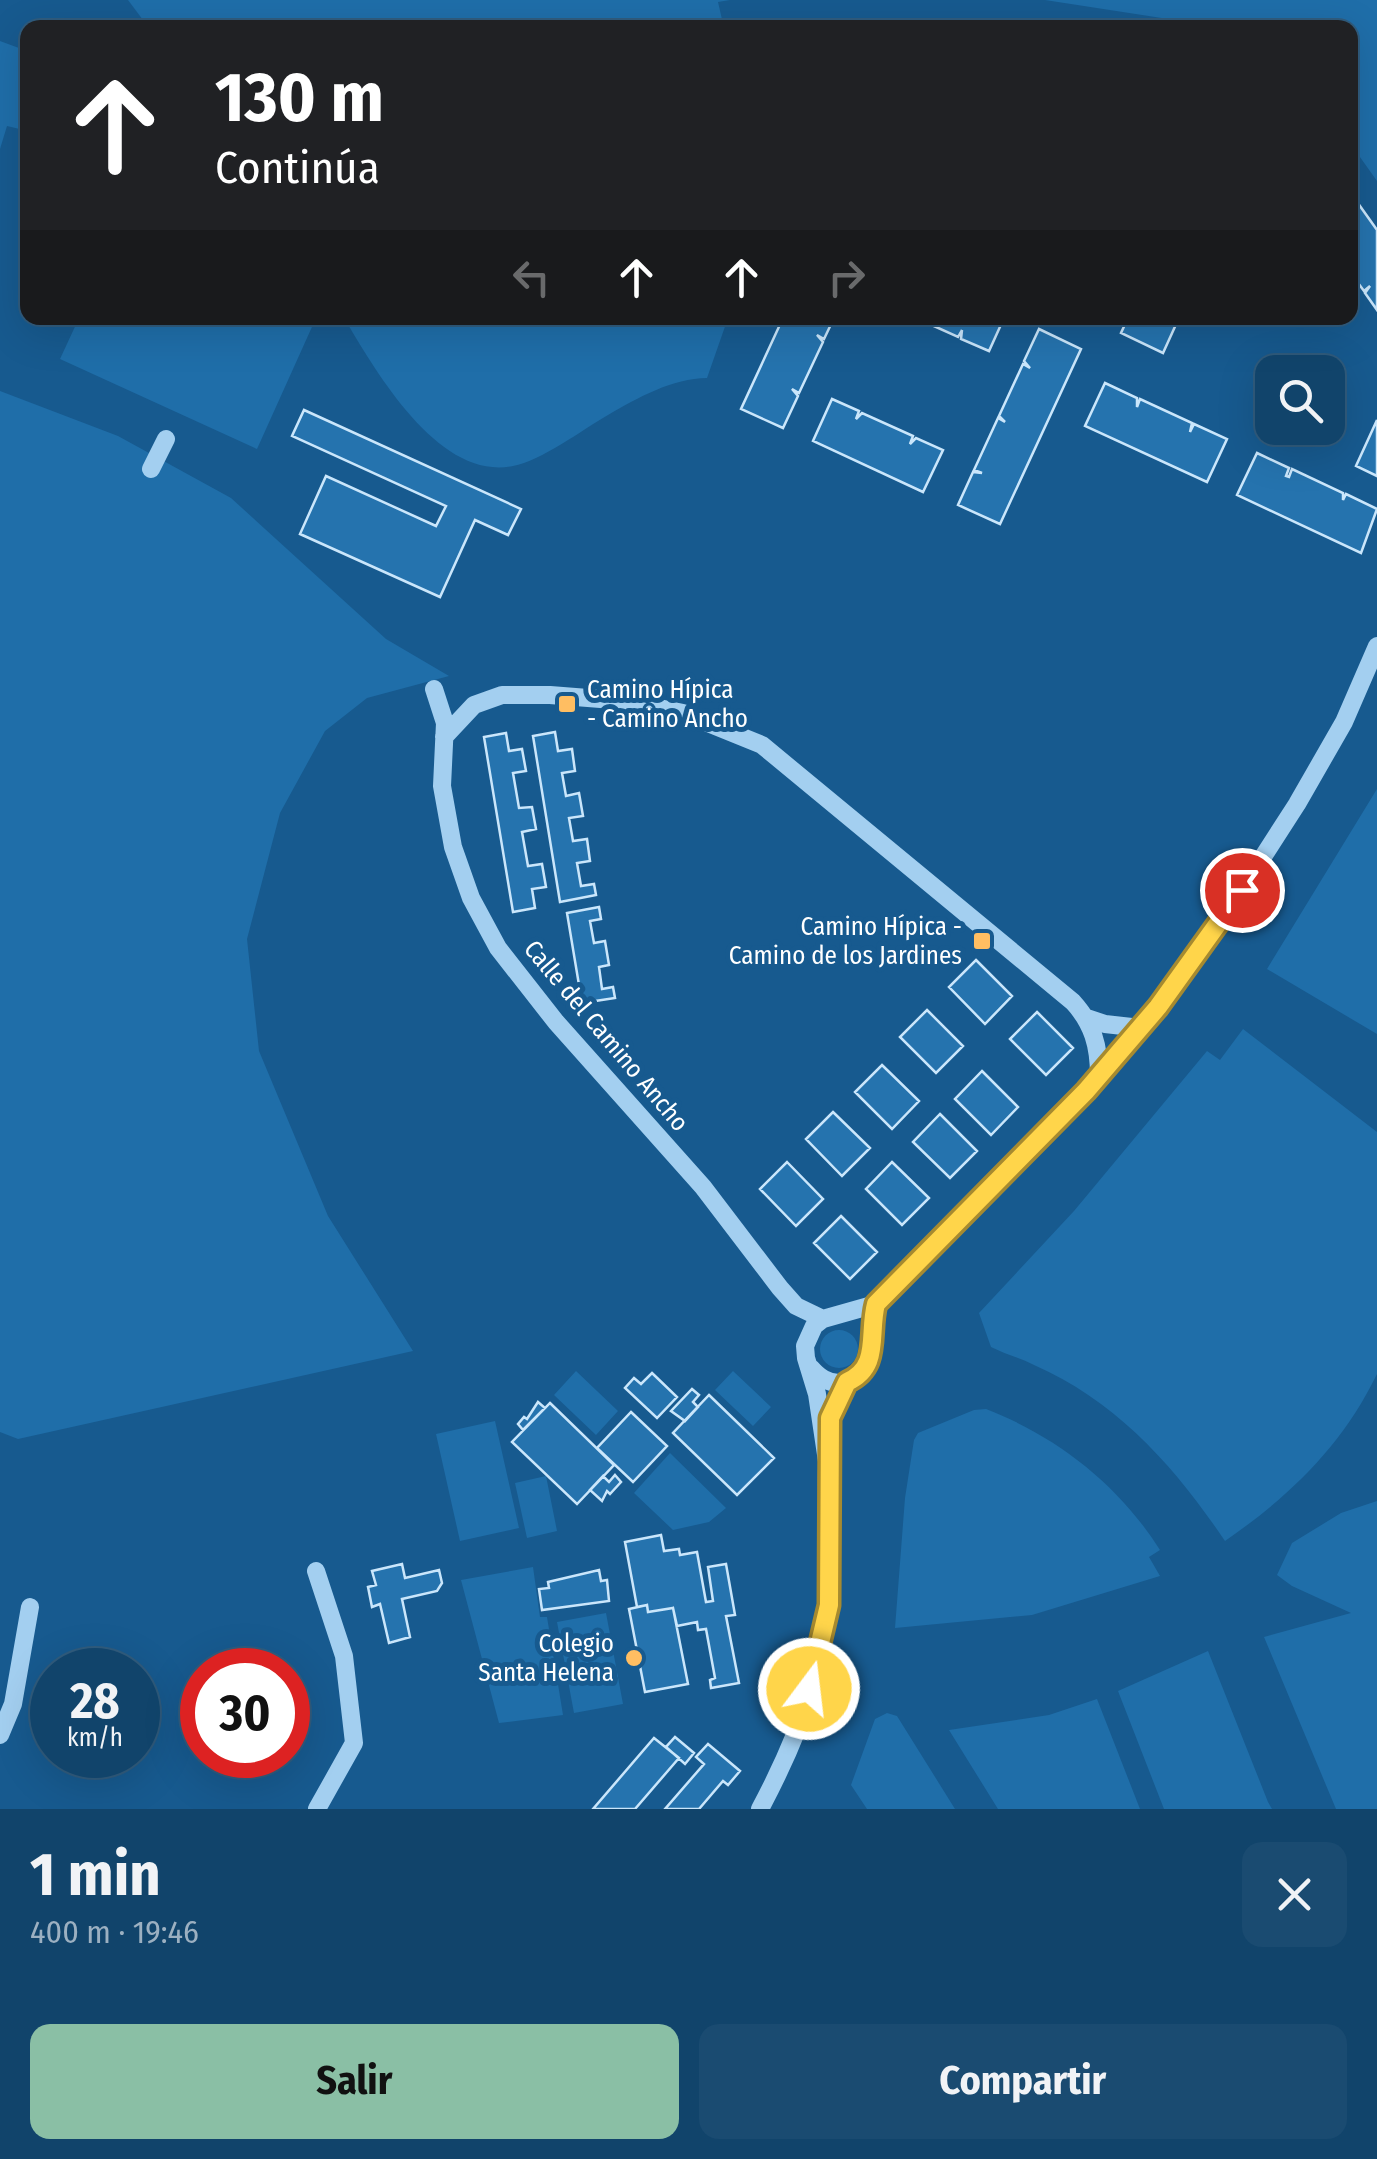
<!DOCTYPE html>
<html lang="es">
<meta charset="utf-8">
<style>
body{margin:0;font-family:"Fira Sans Condensed",sans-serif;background:#1a4b71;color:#f1f3f6;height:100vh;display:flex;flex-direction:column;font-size:38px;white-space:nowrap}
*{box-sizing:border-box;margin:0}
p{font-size:32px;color:#9cb0c1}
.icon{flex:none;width:55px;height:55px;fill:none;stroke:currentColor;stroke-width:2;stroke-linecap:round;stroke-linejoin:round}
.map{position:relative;height:1809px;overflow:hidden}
.side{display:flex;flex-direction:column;background:#11446b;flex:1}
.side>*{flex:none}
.hud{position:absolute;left:20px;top:20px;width:1338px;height:305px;border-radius:20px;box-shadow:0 10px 40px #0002,0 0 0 2px #305c7e;background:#202124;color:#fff;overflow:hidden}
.controls{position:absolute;left:1255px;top:355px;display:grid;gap:20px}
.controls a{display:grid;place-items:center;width:90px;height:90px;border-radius:20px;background:#11446b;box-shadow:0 10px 40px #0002,0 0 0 2px #305c7e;font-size:50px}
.speed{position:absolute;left:30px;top:1648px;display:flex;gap:20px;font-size:50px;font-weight:700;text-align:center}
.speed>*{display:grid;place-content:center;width:130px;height:130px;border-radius:50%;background:#11446b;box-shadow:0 10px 40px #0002,0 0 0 2px #305c7e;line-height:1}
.speed small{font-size:25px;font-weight:400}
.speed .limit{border:15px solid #d22;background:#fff;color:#111}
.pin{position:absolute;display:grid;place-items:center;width:85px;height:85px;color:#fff;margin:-42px;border:5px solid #fff;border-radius:50%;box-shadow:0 2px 10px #0007}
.me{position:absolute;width:110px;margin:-55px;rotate:15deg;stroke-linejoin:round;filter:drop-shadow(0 0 8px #0008)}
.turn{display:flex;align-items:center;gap:35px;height:210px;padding:0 30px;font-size:45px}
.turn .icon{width:130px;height:130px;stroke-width:2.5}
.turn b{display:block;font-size:70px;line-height:85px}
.lanes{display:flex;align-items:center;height:95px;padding:0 30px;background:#0003;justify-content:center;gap:50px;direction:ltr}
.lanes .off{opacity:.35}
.round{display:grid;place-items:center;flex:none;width:105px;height:105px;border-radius:20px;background:#1a4b71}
.summary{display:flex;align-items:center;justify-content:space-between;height:170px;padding:0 30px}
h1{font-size:60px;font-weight:700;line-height:75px}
.cta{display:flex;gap:20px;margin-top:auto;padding:20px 30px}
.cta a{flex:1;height:115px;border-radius:20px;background:#8abfa5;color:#111;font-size:40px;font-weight:700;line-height:115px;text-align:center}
.cta a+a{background:#1a4b71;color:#f1f3f6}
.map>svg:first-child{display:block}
.green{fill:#1f6ea9}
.building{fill:#2573ae;stroke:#cae6fb;stroke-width:2.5}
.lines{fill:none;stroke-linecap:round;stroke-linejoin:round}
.minor{stroke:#a3cff0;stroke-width:18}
.route-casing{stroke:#a68a30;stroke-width:25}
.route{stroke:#ffd54a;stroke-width:18}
.poi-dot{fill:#ffbe62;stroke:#175a8f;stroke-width:4}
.labels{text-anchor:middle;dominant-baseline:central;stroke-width:10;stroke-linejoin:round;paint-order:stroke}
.poi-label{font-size:25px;fill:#fff;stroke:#175a8f;text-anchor:end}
.street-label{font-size:25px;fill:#fff;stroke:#175a8f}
</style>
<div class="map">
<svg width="1377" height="1809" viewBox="0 0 1377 1809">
<rect width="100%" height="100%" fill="#175a8f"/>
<path class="green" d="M 128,0 L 730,0 L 718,2 L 724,28 L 149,28 Z
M 1045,0 L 1377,0 L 1377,181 L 1350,143 L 1350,28 L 1220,27 Z
M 0,41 L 27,51 L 28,131 L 7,126 L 0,149 Z
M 79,318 L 316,318 L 257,449 L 60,359 Z
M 344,318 L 728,318 L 707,378 C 673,378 637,398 608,415 C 582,430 541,461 513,466 C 438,481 376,371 344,318 Z
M 0,391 L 118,436 L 231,498 L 386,639 L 449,676 L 367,698 L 325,731 L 280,813 L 247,939 L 259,1051 L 328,1216 L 413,1351 L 18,1439 L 0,1432 Z
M 1377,789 L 1377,1034 L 1267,969 Z
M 1243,1029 L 1377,1132 L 1377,1374 C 1342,1446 1290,1496 1225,1541 C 1175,1467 1118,1402 1034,1365 C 1020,1358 1005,1354 991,1347 L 979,1313 L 1074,1211 L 1207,1051 L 1220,1060 Z
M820 1349a19 19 0 1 1 38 0a19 19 0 1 1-38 0Z
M 576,1371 L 618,1411 L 596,1435 L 554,1395 Z
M 733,1371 L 771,1407 L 753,1426 L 715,1390 Z
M 986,1409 C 1058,1437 1119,1485 1160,1550 L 1149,1557 L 1160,1576 L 1032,1615 L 895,1628 L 905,1498 L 914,1440 L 918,1433 L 974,1410 Z
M 495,1421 L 519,1528 L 460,1541 L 436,1434 Z
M 670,1453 L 726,1508 L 709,1522 L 673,1530 L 634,1493 Z
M 546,1476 L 557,1531 L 527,1538 L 515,1483 Z
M 1377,1501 L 1377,1809 L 1336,1809 L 1264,1637 L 1351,1613 L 1292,1586 L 1277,1575 L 1292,1543 L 1341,1513 Z
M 533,1567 L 540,1617 L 547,1617 L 563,1715 L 499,1723 L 461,1580 Z
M 606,1613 L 623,1704 L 574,1713 L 557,1622 Z
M 1208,1651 L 1268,1802 L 1272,1809 L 1164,1809 L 1118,1691 Z
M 1097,1699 L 1140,1809 L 998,1809 L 949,1730 L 1049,1715 Z
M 887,1713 L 897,1716 L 955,1809 L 867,1809 L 851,1785 L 875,1719 Z"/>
<path class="building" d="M 1350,192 L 1377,230 L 1377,310 L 1365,293 L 1370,286 L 1364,291 L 1350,272 Z
M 783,318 L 834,318 L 824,339 L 817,335 L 823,342 L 799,393 L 792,389 L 798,396 L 783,428 L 741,409 Z
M 916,318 L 1004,318 L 989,351 L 961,339 L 962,330 L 958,337 Z
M 1128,318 L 1172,318 L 1178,320 L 1163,353 L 1121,333 Z
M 1039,329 L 1081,349 L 1000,524 L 958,505 L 973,472 L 982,473 L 974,470 L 998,418 L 1005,422 L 999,416 L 1023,364 L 1030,368 L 1024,361 Z
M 1105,383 L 1137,398 L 1137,407 L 1140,399 L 1192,423 L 1190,432 L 1194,424 L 1227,439 L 1207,482 L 1085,426 Z
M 832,399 L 859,411 L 856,419 L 862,413 L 913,436 L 910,444 L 916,438 L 943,450 L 923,492 L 813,441 Z
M 304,410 L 521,509 L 508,535 L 475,520 L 440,597 L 300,534 L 326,476 L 436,526 L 446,506 L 292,436 Z
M 1377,420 L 1377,476 L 1356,466 Z
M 1257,453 L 1289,468 L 1286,476 L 1289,477 L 1292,469 L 1343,493 L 1343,500 L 1346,494 L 1377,509 L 1361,553 L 1237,495 Z
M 555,732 L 558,751 L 572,749 L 575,771 L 562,773 L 566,796 L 579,793 L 583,816 L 569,818 L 573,841 L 587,839 L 590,861 L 577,863 L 581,886 L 594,884 L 596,895 L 560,902 L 533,736 Z
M 506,733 L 509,751 L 522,749 L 526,771 L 513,773 L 519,808 L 532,807 L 536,829 L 522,832 L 528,866 L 542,864 L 546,887 L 532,889 L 535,908 L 513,912 L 484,737 Z
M 599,907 L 601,919 L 590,921 L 594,943 L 605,941 L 609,965 L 599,967 L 602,989 L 613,987 L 615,998 L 582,1003 L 567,913 Z
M 976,960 L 1012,996 L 985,1024 L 949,987 Z
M 927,1010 L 963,1046 L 936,1073 L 900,1037 Z
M 1037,1012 L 1073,1048 L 1046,1075 L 1010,1039 Z
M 882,1065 L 919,1101 L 892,1129 L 855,1092 Z
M 982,1071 L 1018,1107 L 991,1135 L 955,1099 Z
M 833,1112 L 870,1148 L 842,1176 L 806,1139 Z
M 940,1114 L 977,1151 L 950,1178 L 913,1142 Z
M 787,1162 L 823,1199 L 796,1226 L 760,1189 Z
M 892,1162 L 929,1198 L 902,1225 L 866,1189 Z
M 841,1216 L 877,1252 L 850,1279 L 814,1243 Z
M 652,1373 L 677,1397 L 657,1418 L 625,1388 L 634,1378 L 641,1384 Z
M 692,1389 L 699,1395 L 693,1402 L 698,1407 L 685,1421 L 671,1411 Z
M 709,1395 L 774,1458 L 737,1495 L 673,1433 Z
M 538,1402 L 545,1408 L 523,1430 L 518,1424 L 524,1417 L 527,1419 Z
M 550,1403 L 614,1465 L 577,1504 L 512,1442 Z
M 631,1412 L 667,1446 L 633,1482 L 597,1448 Z
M 615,1475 L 621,1482 L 610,1494 L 607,1491 L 602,1501 L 590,1490 L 603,1476 L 609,1482 Z
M 661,1535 L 664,1551 L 679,1549 L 680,1555 L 697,1552 L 706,1602 L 713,1601 L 708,1567 L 726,1564 L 735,1615 L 726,1616 L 739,1683 L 711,1688 L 710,1680 L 715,1678 L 706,1629 L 698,1630 L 697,1622 L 677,1626 L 673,1608 L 648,1612 L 647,1605 L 637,1607 L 625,1542 Z
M 402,1564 L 405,1578 L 439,1570 L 442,1583 L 437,1591 L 402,1599 L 410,1637 L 389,1643 L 380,1604 L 372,1607 L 368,1587 L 376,1585 L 372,1571 Z
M 599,1570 L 601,1581 L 607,1580 L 609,1601 L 542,1610 L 539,1589 L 549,1588 L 548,1582 Z
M 647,1605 L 648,1612 L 673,1608 L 688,1684 L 645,1692 L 629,1609 Z
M 675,1737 L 694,1753 L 685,1764 L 666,1747 Z
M 654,1738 L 679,1758 L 635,1809 L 593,1809 Z
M 708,1744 L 740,1771 L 728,1785 L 723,1781 L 699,1809 L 665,1809 L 704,1764 L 696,1757 Z"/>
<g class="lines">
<path class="minor" d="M 151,469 L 166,439
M 434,689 L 445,723 L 442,786 L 453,847 L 471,898 L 498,948 L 556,1022 L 703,1187 L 780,1288 L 796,1306 L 823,1319
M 444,737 L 474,705 L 502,695 L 550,695 L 626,701 L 683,713 L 762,745 L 1073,1002 C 1093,1024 1099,1046 1099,1076
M 1087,1018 L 1105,1024 L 1141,1028
M 811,1368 C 819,1377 827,1383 839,1383 C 881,1384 868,1330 876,1304
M 828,1468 L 817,1394 L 806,1358 L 805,1346 L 814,1326 L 823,1319 L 876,1304 L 1086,1091 L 1158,1007 L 1221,922 L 1297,804 L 1344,722 L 1377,646
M 316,1571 L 344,1656 L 354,1743 L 317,1809
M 0,1735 L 13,1704 L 30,1607
M 760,1809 C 793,1747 824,1671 829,1600 C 834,1528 812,1447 847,1382"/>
</g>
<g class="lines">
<g class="route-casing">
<path id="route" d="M 809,1689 L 829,1605 L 830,1418 L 847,1382 C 881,1367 868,1334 876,1304 L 1086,1091 L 1158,1007 L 1242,890"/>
</g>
<use href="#route" class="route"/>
</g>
<g class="poi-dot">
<rect x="557" y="694" width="20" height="20" rx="5"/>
<rect x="972" y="931" width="20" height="20" rx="5"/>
<circle cx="634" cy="1658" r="10"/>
</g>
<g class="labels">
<g class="poi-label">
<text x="587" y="690" text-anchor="start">Camino Hípica<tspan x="587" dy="29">- Camino Ancho</tspan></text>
<text x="962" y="927">Camino Hípica -<tspan x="962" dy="29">Camino de los Jardines</tspan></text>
<text x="614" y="1644">Colegio<tspan x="614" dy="29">Santa Helena</tspan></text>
</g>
<g class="street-label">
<text transform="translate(606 1036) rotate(50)">Calle del Camino Ancho</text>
</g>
</g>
</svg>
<div class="controls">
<a><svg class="icon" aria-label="search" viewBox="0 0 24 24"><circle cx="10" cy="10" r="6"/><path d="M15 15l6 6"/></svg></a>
</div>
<div class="speed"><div>28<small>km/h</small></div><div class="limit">30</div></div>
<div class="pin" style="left:1242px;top:890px;background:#d93025"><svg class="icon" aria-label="arrive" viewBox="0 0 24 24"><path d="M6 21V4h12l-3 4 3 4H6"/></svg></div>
<svg class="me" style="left:809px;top:1689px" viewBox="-20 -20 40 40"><circle r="17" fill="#ffd54a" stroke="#fff" stroke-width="3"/><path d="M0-11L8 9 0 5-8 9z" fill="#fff"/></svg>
<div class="hud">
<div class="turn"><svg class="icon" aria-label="ahead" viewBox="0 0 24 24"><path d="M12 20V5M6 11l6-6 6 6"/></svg><div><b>130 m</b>Continúa</div></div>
<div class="lanes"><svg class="icon off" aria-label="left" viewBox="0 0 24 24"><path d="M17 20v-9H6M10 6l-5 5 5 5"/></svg><svg class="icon" aria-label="ahead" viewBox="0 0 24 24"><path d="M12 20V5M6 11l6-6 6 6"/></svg><svg class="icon" aria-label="ahead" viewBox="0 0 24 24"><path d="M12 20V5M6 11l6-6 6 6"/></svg><svg class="icon off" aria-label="right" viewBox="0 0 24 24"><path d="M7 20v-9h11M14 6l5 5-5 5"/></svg></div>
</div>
</div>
<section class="side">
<div class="summary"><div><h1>1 min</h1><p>400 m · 19:46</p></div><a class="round"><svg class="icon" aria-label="close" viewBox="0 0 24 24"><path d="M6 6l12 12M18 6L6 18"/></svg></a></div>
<div class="cta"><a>Salir</a><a>Compartir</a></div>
</section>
